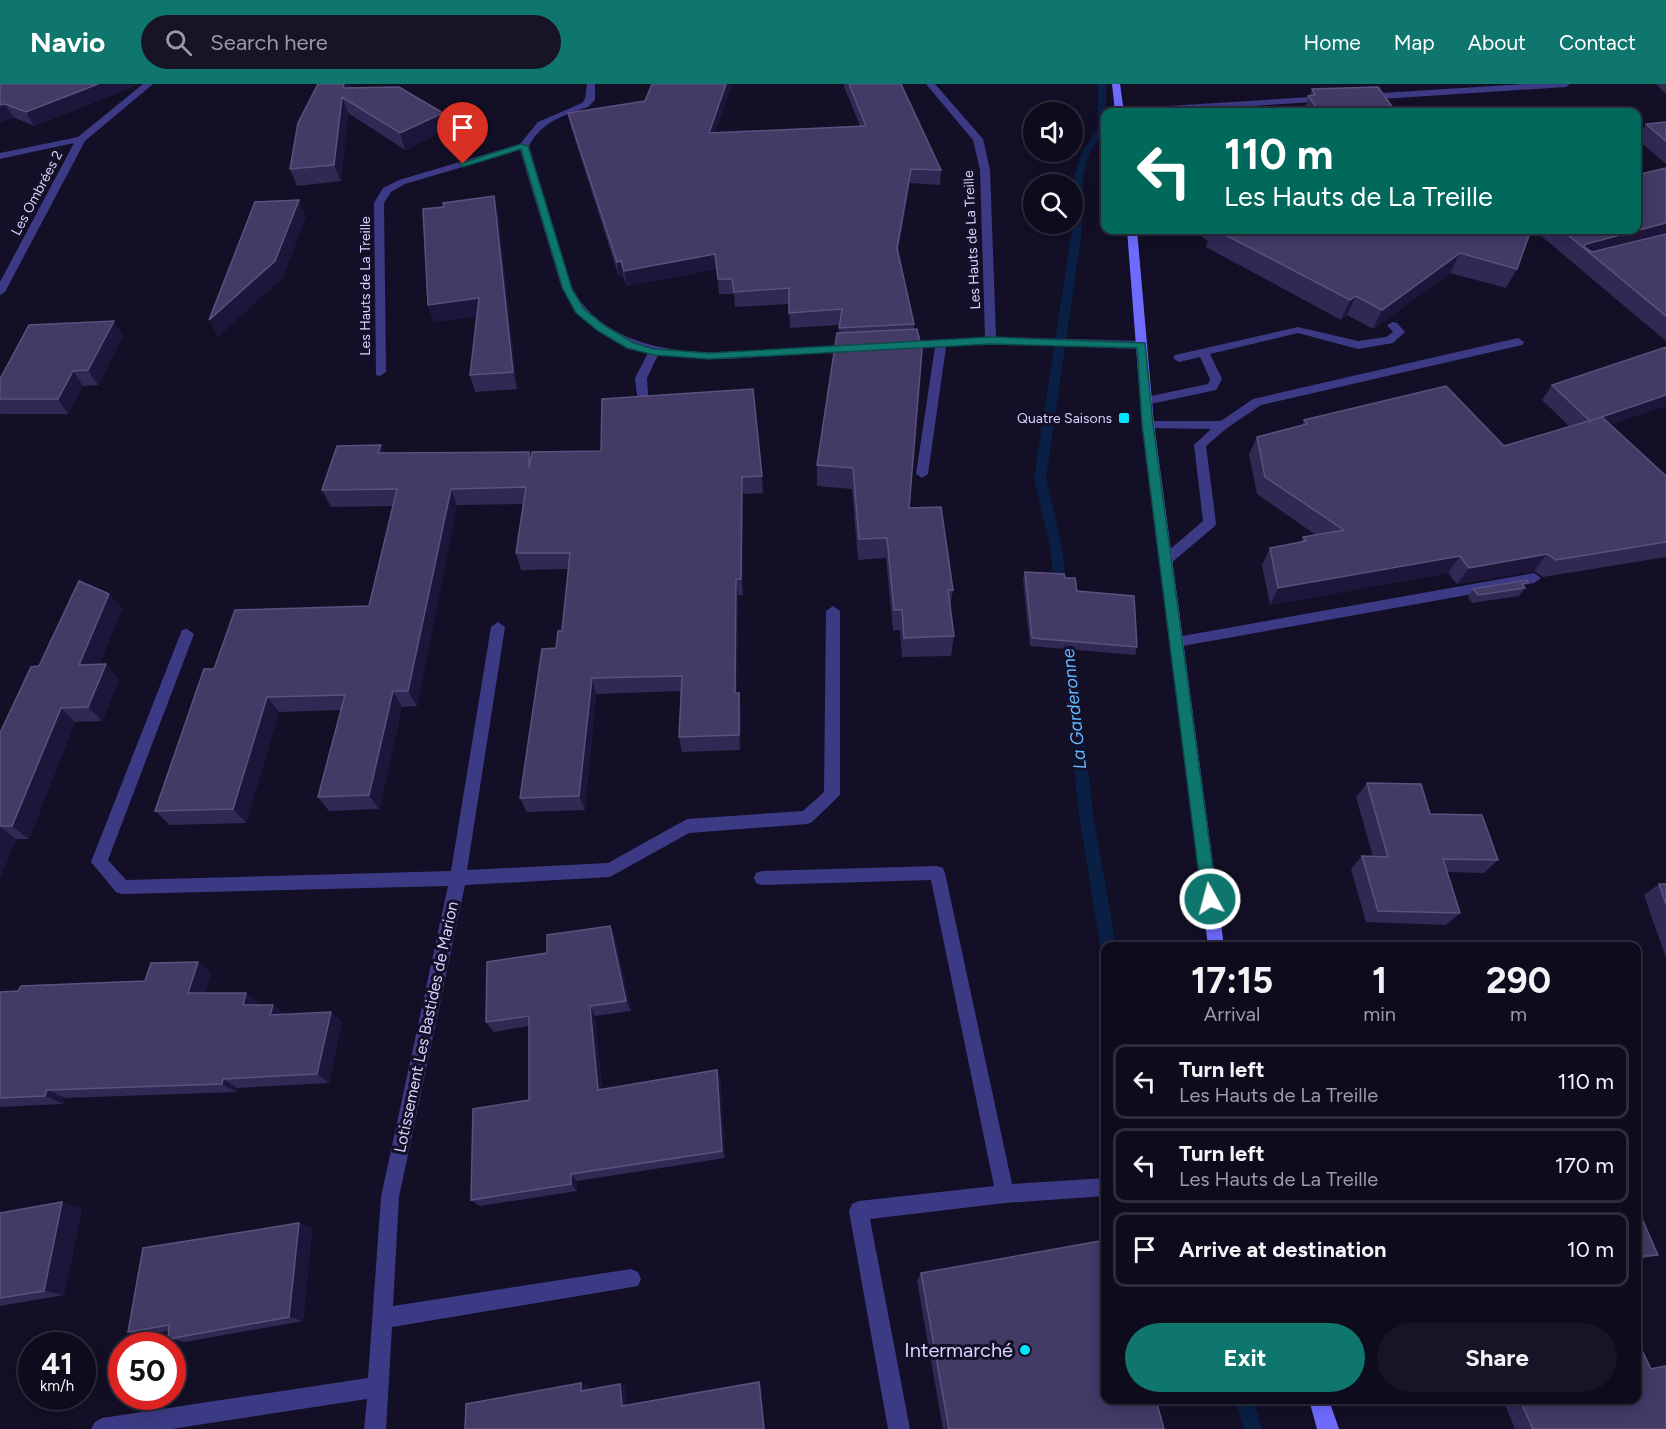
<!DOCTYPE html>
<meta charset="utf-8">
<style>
body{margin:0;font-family:Figtree,sans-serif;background:#171425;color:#f1f3f6;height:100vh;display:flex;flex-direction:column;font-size:22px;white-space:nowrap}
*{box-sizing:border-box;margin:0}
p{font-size:20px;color:#9b9ba3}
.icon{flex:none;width:33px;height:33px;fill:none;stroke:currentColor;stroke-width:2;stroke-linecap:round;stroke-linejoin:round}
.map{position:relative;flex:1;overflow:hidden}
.details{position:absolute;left:1101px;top:858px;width:540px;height:462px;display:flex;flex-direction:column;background:#0e0b1c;border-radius:12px;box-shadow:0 3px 15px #0003,0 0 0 2px #2e2b3b}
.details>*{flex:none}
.hud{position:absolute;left:1101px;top:24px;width:540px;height:126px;border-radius:12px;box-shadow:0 3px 15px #0003,0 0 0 2px #2e2b3b;background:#00695c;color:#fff;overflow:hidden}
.tools{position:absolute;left:1023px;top:18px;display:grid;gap:12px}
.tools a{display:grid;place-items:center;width:60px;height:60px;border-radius:50%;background:#0e0b1c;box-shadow:0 3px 15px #0003,0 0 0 2px #2e2b3b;font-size:30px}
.speed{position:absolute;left:18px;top:1248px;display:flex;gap:12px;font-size:30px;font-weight:700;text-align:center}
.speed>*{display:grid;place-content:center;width:78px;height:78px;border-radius:50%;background:#0e0b1c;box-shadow:0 3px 15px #0003,0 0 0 2px #2e2b3b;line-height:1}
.speed small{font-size:15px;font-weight:400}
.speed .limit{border:9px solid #d22;background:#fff;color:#111}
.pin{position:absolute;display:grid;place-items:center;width:51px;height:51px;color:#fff;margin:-62px -26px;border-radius:50% 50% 50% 0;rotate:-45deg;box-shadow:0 0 6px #0007}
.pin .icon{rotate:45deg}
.me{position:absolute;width:66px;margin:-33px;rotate:353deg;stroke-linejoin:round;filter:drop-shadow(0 0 4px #0008)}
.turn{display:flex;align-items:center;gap:21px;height:126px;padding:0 24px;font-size:27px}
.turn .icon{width:78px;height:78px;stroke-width:2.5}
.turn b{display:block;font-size:42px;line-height:51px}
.eta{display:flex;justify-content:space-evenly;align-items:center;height:102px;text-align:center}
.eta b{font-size:36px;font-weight:700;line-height:42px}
.button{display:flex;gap:12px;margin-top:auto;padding:12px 24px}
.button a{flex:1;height:69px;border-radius:36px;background:#0f766e;color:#fff;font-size:24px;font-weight:700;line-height:69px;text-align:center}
.button a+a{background:#171425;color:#f1f3f6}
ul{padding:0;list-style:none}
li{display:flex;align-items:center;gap:18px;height:75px;margin:0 12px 9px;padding:0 12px;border:3px solid #2e2b3b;border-radius:12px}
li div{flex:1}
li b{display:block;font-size:22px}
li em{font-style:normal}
header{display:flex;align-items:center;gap:36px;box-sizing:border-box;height:84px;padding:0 30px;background:#0f766e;color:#fff}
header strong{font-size:28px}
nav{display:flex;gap:33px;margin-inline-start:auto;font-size:21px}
.search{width:420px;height:54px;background:#171425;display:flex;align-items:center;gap:15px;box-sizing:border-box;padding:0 21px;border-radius:33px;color:#9b9ba3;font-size:22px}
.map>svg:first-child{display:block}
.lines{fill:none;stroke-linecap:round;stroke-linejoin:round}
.stream{fill:#0a1f44;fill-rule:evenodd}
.lane{fill:#3d3a85;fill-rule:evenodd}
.street{fill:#3d3a85;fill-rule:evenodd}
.secondary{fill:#6f6bff;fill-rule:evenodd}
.wall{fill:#312854}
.shaded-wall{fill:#1d163a}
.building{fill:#433a66;stroke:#5a527e;stroke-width:1.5}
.route{fill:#0f766e;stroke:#0a4d48;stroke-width:1.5}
.poi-dot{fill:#00e5ff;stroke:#130f26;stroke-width:2}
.labels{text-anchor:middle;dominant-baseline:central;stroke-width:6;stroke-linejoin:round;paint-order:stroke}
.far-street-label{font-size:14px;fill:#d9d4ff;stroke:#130f26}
.far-poi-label{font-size:14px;fill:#d9d4ff;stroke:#130f26;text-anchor:end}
.street-label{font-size:16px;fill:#d9d4ff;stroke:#130f26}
.water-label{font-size:18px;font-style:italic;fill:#62b6ff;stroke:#130f26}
.near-poi-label{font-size:20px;fill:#d9d4ff;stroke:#130f26;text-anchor:end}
</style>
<header>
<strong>Navio</strong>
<div class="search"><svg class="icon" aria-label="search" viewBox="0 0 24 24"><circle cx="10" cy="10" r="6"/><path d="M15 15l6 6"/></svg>Search here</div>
<nav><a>Home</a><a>Map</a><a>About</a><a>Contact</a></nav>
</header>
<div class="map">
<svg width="1666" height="1345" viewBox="0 0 1666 1345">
<rect width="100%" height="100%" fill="#130f26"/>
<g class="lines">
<path class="stream" d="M 1098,0 L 1106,0 L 1106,46 L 1090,68 L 1083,90 L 1082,146 L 1046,394 L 1062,463 L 1067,507 L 1061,512 L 1055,507 L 1050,463 L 1034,394 L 1072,146 L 1075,90 L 1082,68 L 1098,45 Z
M 1066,542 L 1072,547 L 1093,730 L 1116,862 L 1106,862 L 1106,868 L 1100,862 L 1079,730 L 1060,547 Z
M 1235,1316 L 1253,1316 L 1262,1345 L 1244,1345 Z"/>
<path class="lane" d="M 587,0 L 595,0 L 595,16 L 588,23 C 564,31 541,38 529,62 C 539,96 549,129 559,163 C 564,176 566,194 573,206 C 624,294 769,266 854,260 L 858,261 L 858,267 L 727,275 L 658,271 L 647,294 L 649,324 L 643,328 L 639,327 L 635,294 L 648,269 L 621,261 L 599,248 L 580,231 L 562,205 L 520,66 L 405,100 L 391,108 L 384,119 L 386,288 L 380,292 L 376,291 L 374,119 L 383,104 L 399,96 L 520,60 L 538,38 L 582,19 L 585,15 Z
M 926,0 L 935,0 L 983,55 L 990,86 L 996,253 L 1142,257 L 1148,261 L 1142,265 L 991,260 L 946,263 L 928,390 L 922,394 L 916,390 L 935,263 L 902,266 L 896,262 L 902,258 L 985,253 L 980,86 L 973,56 Z
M 1525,0 L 1570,0 L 1566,3 L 1366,16 L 1361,13 L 1366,10 Z
M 1327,12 L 1330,13 L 1330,17 L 1156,28 L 1115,28 L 1120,25 Z
M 1393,238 L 1397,239 L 1405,248 L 1393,259 L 1358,265 L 1298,249 L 1210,270 L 1222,295 L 1216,306 L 1146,321 L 1140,317 L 1146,313 L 1208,300 L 1210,295 L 1200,273 L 1179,278 L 1173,274 L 1175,271 L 1298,243 L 1358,257 L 1386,253 L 1393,248 L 1387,241 Z
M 1518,254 L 1524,258 L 1522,261 L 1261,321 L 1227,344 L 1206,362 L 1216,439 L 1215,442 L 1171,479 L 1161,479 L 1159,476 L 1161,473 L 1203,437 L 1194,361 L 1211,345 L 1148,344 L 1144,343 L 1144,337 L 1221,337 L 1253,315 Z
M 1534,489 L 1541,494 L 1534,499 L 1177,563 L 1170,558 L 1177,553 Z
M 937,782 L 943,784 L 945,789 L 1012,1100 L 1106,1094 L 1106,1112 L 1005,1119 L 870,1135 L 910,1345 L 888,1345 L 849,1127 L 852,1120 L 859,1117 L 994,1102 L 931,796 L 762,801 L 756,799 L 754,794 L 756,789 L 762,787 Z"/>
<path class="street" d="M 143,0 L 153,0 L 85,57 L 5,208 L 0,211 L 0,198 L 74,59 L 0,75 L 0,69 L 78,53 Z
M 833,522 L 840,527 L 840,711 L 812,738 L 807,740 L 689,749 L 610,793 L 465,801 L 399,1113 L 393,1222 L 631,1185 L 638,1188 L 641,1195 L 638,1202 L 392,1243 L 386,1345 L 364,1345 L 367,1315 L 171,1345 L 91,1345 L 95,1338 L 102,1334 L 368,1294 L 381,1113 L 448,802 L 122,810 L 116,808 L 91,778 L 182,546 L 187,545 L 194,550 L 108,776 L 126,796 L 451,787 L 491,543 L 498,538 L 505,543 L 467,786 L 608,779 L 687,735 L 803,727 L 824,708 L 826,527 Z"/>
<path class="secondary" d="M 1112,0 L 1120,0 L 1124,28 L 1115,28 Z
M 1127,146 L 1137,146 L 1154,340 L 1224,862 L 1208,862 L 1142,340 Z
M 1309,1316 L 1329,1316 L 1339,1345 L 1317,1345 Z"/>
</g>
<path class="wall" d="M 0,0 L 139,0 L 34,42 L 13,33 L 0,38 Z
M 318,0 L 351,0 L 351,4 L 443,29 L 448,45 L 405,66 L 348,29 L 341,97 L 297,102 L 290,85 Z
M 652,0 L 732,0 L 715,49 L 860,42 L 843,0 L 901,0 L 941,86 L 940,101 L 910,99 L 898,169 L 914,240 L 909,424 L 953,506 L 950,524 L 954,552 L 951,572 L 902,573 L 900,546 L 893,546 L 886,474 L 858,476 L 852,405 L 817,402 L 817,381 L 839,249 L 839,241 L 790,244 L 789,220 L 735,223 L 734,210 L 719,210 L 717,185 L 627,202 L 623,192 L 619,193 L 571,43 L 568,29 L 645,17 Z
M 1656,0 L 1666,0 L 1666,10 Z
M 1312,5 L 1396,28 L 1303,28 Z
M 1666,38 L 1666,80 L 1637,55 L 1646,40 Z
M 1666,84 L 1666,257 L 1534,146 L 1636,146 Z
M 494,112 L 498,129 L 517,305 L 475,308 L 470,291 L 477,232 L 434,238 L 428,221 L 444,123 Z
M 1204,146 L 1531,146 L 1517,185 L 1506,204 L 1450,189 L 1373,245 L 1347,231 L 1341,236 L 1206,163 L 1208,157 L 1202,153 Z
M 123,252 L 98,301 L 83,302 L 68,330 L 1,330 L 0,329 L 0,295 Z
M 1552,301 L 1610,341 L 1666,392 L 1666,473 L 1543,493 L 1534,487 L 1457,500 L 1448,489 L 1270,521 L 1262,481 L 1270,464 L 1301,458 L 1303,453 L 1316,451 L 1257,410 L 1249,370 L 1257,353 L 1302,341 L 1304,336 L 1504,362 L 1570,343 L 1542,316 Z
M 384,369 L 531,374 L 762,392 L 763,409 L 743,410 L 743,511 L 738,511 L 737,609 L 741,624 L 740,666 L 682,668 L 679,653 L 681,607 L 596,610 L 585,726 L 527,728 L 520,714 L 556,564 L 562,547 L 569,485 L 521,486 L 516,469 L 523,420 L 457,421 L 417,622 L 402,623 L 379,725 L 329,727 L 318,713 L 341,626 L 279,628 L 246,739 L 170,741 L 155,727 L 214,585 L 369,522 L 393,422 L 331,423 L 322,406 Z
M 1025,488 L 1065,494 L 1077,507 L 1137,563 L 1135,571 L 1030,562 L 1023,496 Z
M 1524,503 L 1525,504 L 1519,512 L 1472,519 L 1468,513 L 1473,505 Z
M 109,510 L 122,525 L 99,581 L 119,595 L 102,637 L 75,638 L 29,755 L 16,755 L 0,794 L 0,649 L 39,582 Z
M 1367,699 L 1430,730 L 1498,776 L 1484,789 L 1447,788 L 1460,829 L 1446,841 L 1366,838 L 1351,785 L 1362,772 L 1373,773 L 1356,713 Z
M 1659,800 L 1666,800 L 1666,874 L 1644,811 Z
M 610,842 L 615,853 L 631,927 L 595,932 L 602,1005 L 717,986 L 720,994 L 725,1074 L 577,1097 L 577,1107 L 480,1122 L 471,1116 L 529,1016 L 529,942 L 494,948 L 486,938 L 547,869 Z
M 211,888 L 205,909 L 246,909 L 259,919 L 258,921 L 273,921 L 284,930 L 342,938 L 329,999 L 237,1004 L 236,1008 L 65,1014 L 63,1020 L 0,1023 L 0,908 L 145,897 Z
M 1636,1121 L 1658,1171 L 1636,1176 Z
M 82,1124 L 64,1211 L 0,1222 L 0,1129 Z
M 312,1144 L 303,1237 L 185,1258 L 168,1255 L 168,1247 L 146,1251 L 128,1248 Z
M 921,1189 L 1164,1345 L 943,1345 L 917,1197 Z
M 1666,1281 L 1666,1345 L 1515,1345 L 1503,1316 L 1636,1316 L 1650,1284 Z"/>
<path class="shaded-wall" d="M 98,0 L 139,0 L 34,42 L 26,28 Z
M 344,0 L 351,0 L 349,17 L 343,4 Z
M 726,0 L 732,0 L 710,64 L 709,49 Z
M 342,13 L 348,29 L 341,97 L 334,81 Z
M 5,20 L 13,33 L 0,38 L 0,21 Z
M 443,29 L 448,45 L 405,66 L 400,49 Z
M 911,85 L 910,99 L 896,179 L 897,164 Z
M 494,112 L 498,129 L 517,305 L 513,288 Z
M 299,116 L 306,133 L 283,194 L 218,253 L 209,236 Z
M 1666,139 L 1666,152 L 1593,171 L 1584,164 L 1586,160 Z
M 1460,169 L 1450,189 L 1373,245 L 1382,226 Z
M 715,170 L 717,185 L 627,202 L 624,187 Z
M 621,177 L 623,192 L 619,193 L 617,178 Z
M 1356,212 L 1347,231 L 1341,236 L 1350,216 Z
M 479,214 L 484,231 L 434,238 L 428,221 Z
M 114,237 L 123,252 L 98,301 L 88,286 Z
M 73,287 L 83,302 L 68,330 L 58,315 Z
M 1666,311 L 1666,322 L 1579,352 L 1590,337 Z
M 381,361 L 388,378 L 378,369 Z
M 742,393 L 743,410 L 743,511 L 741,495 Z
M 451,405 L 457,421 L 417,622 L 408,607 Z
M 1547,470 L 1534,487 L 1457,500 L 1469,484 Z
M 1460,472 L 1448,489 L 1270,521 L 1278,504 Z
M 736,495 L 738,511 L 737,624 L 735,609 Z
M 109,510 L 122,525 L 93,596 L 79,581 Z
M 106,580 L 119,595 L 102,637 L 88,623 Z
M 592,594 L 596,610 L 585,726 L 579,712 Z
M 393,607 L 402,623 L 379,725 L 369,711 Z
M 739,609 L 741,624 L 740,666 L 739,651 Z
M 267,613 L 279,628 L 246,739 L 233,725 Z
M 61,624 L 75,638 L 29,755 L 12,742 Z
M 0,742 L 16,755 L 0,794 Z
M 610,842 L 615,853 L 631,927 L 626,917 Z
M 198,878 L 211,888 L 202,919 L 188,909 Z
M 246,909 L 259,919 L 256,931 L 243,921 Z
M 273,921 L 285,931 L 270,931 Z
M 590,922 L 595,932 L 603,1014 L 598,1006 Z
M 331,928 L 342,938 L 329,999 L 317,990 Z
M 717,986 L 720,994 L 725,1074 L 722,1067 Z
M 223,995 L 237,1004 L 236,1008 L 222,1000 Z
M 47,1006 L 65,1014 L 63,1020 L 45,1012 Z
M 571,1090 L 577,1097 L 577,1107 L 571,1100 Z
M 62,1118 L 82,1124 L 64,1211 L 44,1207 Z
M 299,1139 L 312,1144 L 303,1237 L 289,1233 Z
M 759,1298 L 761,1300 L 765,1345 L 764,1345 Z
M 581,1299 L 588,1301 L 588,1309 L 581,1307 Z
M 620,1300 L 626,1302 L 627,1324 L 622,1322 Z"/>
<path class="building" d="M 0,0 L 98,0 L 26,28 L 5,20 L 0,21 Z
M 318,0 L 344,0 L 343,4 L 399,3 L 443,29 L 400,49 L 342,13 L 334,81 L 290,85 L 298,39 Z
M 652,0 L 726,0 L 709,49 L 866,42 L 849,0 L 901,0 L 941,86 L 911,85 L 897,164 L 914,240 L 839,244 L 842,225 L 789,229 L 789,204 L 734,208 L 732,195 L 718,195 L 715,170 L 624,187 L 621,177 L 617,178 L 568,29 L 645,17 Z
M 1378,3 L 1396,28 L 1320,28 L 1308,12 L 1315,11 L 1312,5 Z
M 1666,38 L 1666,57 L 1646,40 Z
M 1666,84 L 1666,139 L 1586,160 L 1584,163 L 1592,168 L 1666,150 L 1666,232 L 1562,146 L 1636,146 L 1636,91 Z
M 494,112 L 513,288 L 470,291 L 479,214 L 428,221 L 423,125 L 444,123 L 443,119 Z
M 299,116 L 275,177 L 209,236 L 255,118 Z
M 1216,146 L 1531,146 L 1517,185 L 1460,169 L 1382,226 L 1356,212 L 1350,216 Z
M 114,237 L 88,286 L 73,287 L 58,315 L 0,315 L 0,295 L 29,241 Z
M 917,245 L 922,266 L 909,424 L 941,423 L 953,506 L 948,506 L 954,552 L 904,554 L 902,526 L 894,526 L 887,454 L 859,455 L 853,384 L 817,381 L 837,249 Z
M 1666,263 L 1666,311 L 1590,337 L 1552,301 Z
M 1446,302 L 1504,362 L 1602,333 L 1666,392 L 1666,458 L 1556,476 L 1547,470 L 1469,484 L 1460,472 L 1278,504 L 1270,464 L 1306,457 L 1303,453 L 1344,446 L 1265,393 L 1257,353 L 1307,340 L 1304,336 Z
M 753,305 L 762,392 L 742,393 L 741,495 L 736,495 L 735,609 L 739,609 L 739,651 L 679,653 L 682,592 L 592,594 L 579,712 L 520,714 L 542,565 L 556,564 L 558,547 L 562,547 L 570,469 L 516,469 L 526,403 L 451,405 L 408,607 L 393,607 L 369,711 L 318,713 L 345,611 L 267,613 L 233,725 L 155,727 L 204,585 L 214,585 L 235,526 L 369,522 L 397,405 L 322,406 L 337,362 L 381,361 L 378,369 L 529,368 L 529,384 L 532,368 L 601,367 L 602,315 Z
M 1025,488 L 1064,490 L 1065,494 L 1075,494 L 1077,507 L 1134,512 L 1137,563 L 1032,554 Z
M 1527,496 L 1528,498 L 1522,500 L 1525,504 L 1478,511 L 1473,505 Z
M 79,497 L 109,510 L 79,581 L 106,580 L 88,623 L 61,624 L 12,742 L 0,742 L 0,649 L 31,583 L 39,582 Z
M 1367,699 L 1421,700 L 1430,730 L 1482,731 L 1498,776 L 1443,775 L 1460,829 L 1378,827 L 1362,772 L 1388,773 Z
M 1659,800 L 1666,800 L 1666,820 Z
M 610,842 L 626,917 L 590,922 L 598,1006 L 717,986 L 722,1067 L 571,1090 L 571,1100 L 471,1116 L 473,1025 L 529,1016 L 529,932 L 486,938 L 487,878 L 547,869 L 547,851 Z
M 198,878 L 188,909 L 246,909 L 243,921 L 273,921 L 270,931 L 331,928 L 317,990 L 223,995 L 222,1000 L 47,1006 L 45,1012 L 0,1014 L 0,908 L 18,907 L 21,902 L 145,897 L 151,879 Z
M 62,1118 L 44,1207 L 0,1214 L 0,1129 Z
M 1636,1121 L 1658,1171 L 1636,1173 Z
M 299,1139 L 289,1233 L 168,1255 L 169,1241 L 128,1248 L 143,1164 Z
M 1106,1156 L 1106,1316 L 1156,1316 L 1164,1345 L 949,1345 L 921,1189 Z
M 1639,1260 L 1651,1285 L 1666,1282 L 1666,1345 L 1533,1345 L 1520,1316 L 1636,1316 L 1636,1261 Z
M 759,1298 L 764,1345 L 465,1345 L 466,1320 L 581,1299 L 581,1307 L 620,1300 L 622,1322 Z"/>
<path class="route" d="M 521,60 L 528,62 L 572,205 L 584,225 L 605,242 L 634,259 L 654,265 L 709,269 L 991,253 L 1145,259 L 1153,340 L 1217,815 L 1215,820 L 1204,820 L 1202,815 L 1142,340 L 1137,264 L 991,260 L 709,275 L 654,271 L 627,264 L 598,247 L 576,229 L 563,205 L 521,65 L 463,83 L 459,80 Z"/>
<g class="poi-dot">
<rect x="1118" y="328" width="12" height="12" rx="3"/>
<circle cx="1025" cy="1266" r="6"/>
</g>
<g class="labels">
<g class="far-street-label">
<text transform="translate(37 109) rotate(-62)">Les Ombrées 2</text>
<text transform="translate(972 156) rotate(-93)">Les Hauts de La Treille</text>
<text transform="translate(365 202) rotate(-90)">Les Hauts de La Treille</text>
</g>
<g class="far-poi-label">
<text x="1112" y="334">Quatre Saisons</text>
</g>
<g class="street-label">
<text transform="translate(426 943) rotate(-78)">Lotissement Les Bastides de Marion</text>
</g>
<g class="water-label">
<text transform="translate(1074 625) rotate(-96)">La Garderonne</text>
</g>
<g class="near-poi-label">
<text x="1013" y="1266">Intermarché</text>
</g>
</g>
</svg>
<div class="tools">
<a><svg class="icon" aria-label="sound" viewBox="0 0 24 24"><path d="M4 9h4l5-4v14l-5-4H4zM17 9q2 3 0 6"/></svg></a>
<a><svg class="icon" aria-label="search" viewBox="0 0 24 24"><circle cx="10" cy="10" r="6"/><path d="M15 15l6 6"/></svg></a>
</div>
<div class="speed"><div>41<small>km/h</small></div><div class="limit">50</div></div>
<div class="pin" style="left:463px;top:80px;background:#d93025"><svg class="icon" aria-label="arrive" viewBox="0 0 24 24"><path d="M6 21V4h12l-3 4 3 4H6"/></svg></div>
<svg class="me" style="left:1210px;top:815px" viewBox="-20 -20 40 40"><circle r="17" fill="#0f766e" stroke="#fff" stroke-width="3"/><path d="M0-11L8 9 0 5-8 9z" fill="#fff"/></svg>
<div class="hud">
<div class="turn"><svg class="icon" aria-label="left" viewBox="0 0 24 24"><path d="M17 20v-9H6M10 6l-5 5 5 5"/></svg><div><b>110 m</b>Les Hauts de La Treille</div></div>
</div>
<section class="details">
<div class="eta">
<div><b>17:15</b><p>Arrival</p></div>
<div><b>1</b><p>min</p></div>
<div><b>290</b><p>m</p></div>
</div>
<ul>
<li><svg class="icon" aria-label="left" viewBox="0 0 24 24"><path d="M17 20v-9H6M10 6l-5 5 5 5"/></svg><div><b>Turn left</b><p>Les Hauts de La Treille</p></div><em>110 m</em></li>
<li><svg class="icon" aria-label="left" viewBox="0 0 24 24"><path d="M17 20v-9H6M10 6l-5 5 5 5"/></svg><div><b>Turn left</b><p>Les Hauts de La Treille</p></div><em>170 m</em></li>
<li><svg class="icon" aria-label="arrive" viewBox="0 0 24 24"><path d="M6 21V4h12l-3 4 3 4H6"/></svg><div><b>Arrive at destination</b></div><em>10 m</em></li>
</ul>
<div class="button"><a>Exit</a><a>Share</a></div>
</section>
</div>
